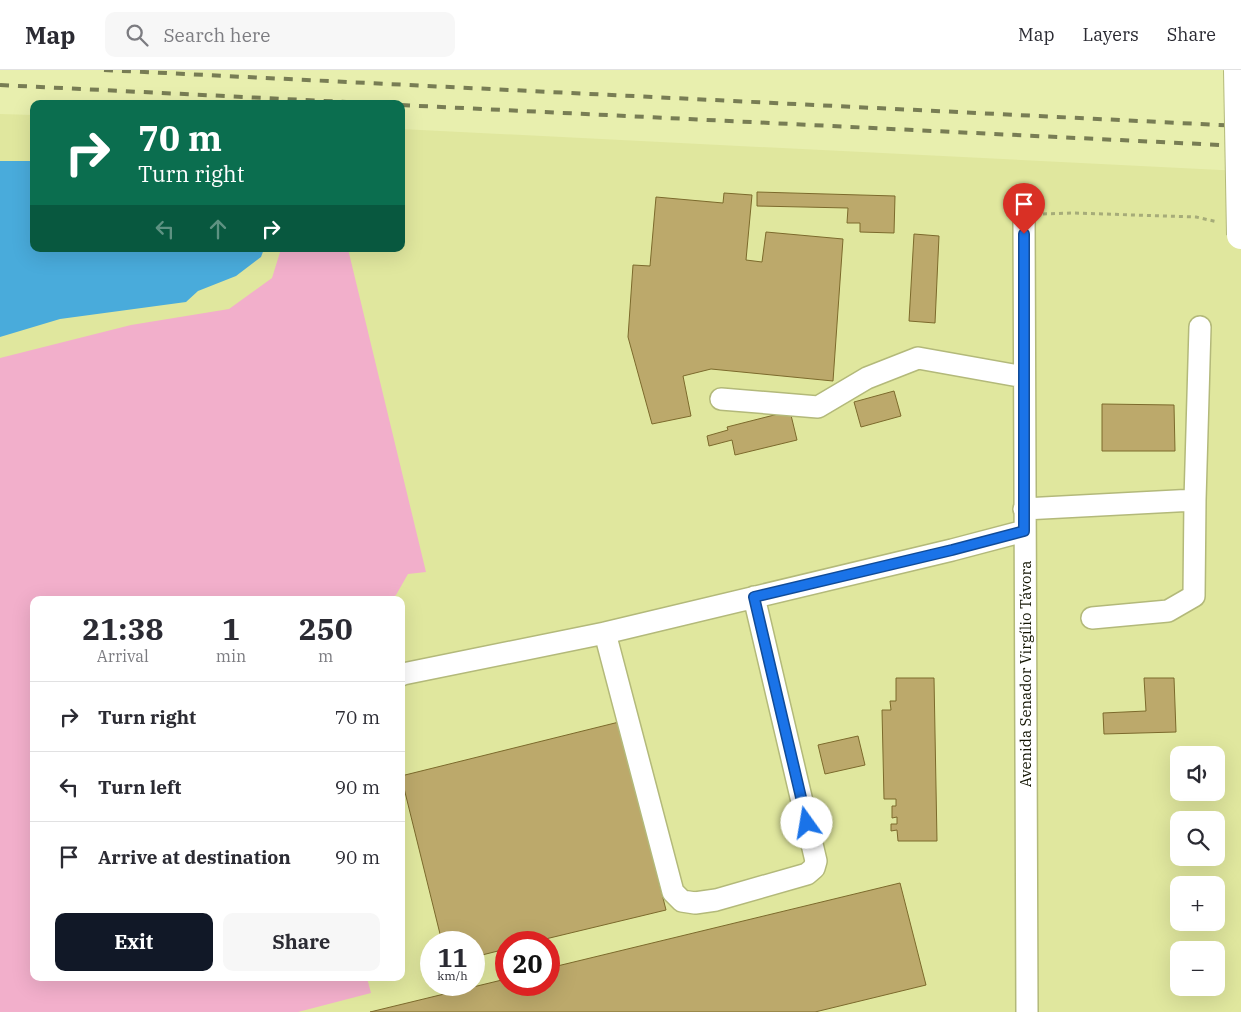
<!DOCTYPE html>
<meta charset="utf-8">
<style>
body{margin:0;font-family:"IBM Plex Serif",serif;background:#f7f7f7;color:#2b2b33;height:100vh;display:flex;flex-direction:column;font-size:19px;white-space:nowrap}
*{box-sizing:border-box;margin:0}
p{font-size:16px;color:#7c7c81}
.icon{flex:none;width:28px;height:28px;fill:none;stroke:currentColor;stroke-width:2;stroke-linecap:round;stroke-linejoin:round}
.map{position:relative;flex:1;overflow:hidden}
.panel{position:absolute;left:30px;top:526px;width:375px;height:385px;display:flex;flex-direction:column;background:#fff;border-radius:10px;box-shadow:0 5px 20px #0002}
.panel>*{flex:none}
.hud{position:absolute;left:30px;top:30px;width:375px;height:152px;border-radius:10px;box-shadow:0 5px 20px #0002;background:#0b6e4f;color:#fff;overflow:hidden}
.tools{position:absolute;left:1170px;top:676px;display:grid;gap:10px}
.tools a{display:grid;place-items:center;width:55px;height:55px;border-radius:10px;background:#fff;box-shadow:0 5px 20px #0002;font-size:25px}
.speed{position:absolute;left:420px;top:861px;display:flex;gap:10px;font-size:25px;font-weight:700;text-align:center}
.speed>*{display:grid;place-content:center;width:65px;height:65px;border-radius:50%;background:#fff;box-shadow:0 5px 20px #0002;line-height:1}
.speed small{font-size:12px;font-weight:400}
.speed .limit{border:8px solid #d22;background:#fff;color:#111}
.pin{position:absolute;display:grid;place-items:center;width:42px;height:42px;color:#fff;margin:-51px -21px;border-radius:50% 50% 50% 0;rotate:-45deg;box-shadow:0 0 5px #0007}
.pin .icon{rotate:45deg}
.me{position:absolute;width:55px;margin:-28px;rotate:347deg;stroke-linejoin:round;filter:drop-shadow(0 0 4px #0008)}
.turn{display:flex;align-items:center;gap:18px;height:105px;padding:0 25px;font-size:22px}
.turn .icon{width:65px;height:65px;stroke-width:2.5}
.turn b{display:block;font-size:35px;line-height:42px}
.lanes{display:flex;align-items:center;height:48px;padding:0 25px;background:#0003;justify-content:center;gap:25px;direction:ltr}
.lanes .off{opacity:.35}
.eta{display:flex;justify-content:space-evenly;align-items:center;height:85px;text-align:center}
.eta b{font-size:30px;font-weight:700;line-height:35px}
.button{display:flex;gap:10px;margin-top:auto;padding:10px 25px}
.button a{flex:1;height:58px;border-radius:10px;background:#111827;color:#fff;font-size:20px;font-weight:700;line-height:58px;text-align:center}
.button a+a{background:#f7f7f7;color:#2b2b33}
ul{padding:0;list-style:none}
li{display:flex;align-items:center;gap:15px;height:70px;padding:0 25px;border-top:1px solid #e1e1e2}
li div{flex:1}
li b{display:block;font-size:19px}
li em{font-style:normal}
header{display:flex;align-items:center;gap:30px;box-sizing:border-box;height:70px;padding:0 25px;background:#fff;border-bottom:1px solid #e1e1e2}
header strong{font-size:24px}
nav{display:flex;gap:28px;margin-inline-start:auto;font-size:18px}
.search{width:350px;height:45px;background:#f7f7f7;display:flex;align-items:center;gap:12px;box-sizing:border-box;padding:0 18px;border-radius:10px;color:#7c7c81;font-size:19px}
.map>svg:first-child{display:block}
.built{fill:#e0e79e;fill-rule:evenodd}
.green{fill:#f2afcb}
.water{fill:#49abdb}
.building{fill:#bca96b;stroke:#7c6a2c}
.lines{fill:none;stroke-linecap:round;stroke-linejoin:round}
.minor-casing{stroke:#b3b97a;stroke-width:24}
.path{stroke:#a6ac79;stroke-width:3;stroke-dasharray:4 4;stroke-linecap:butt}
.minor{stroke:#fff;stroke-width:21}
.rail{stroke:#787d54;stroke-width:4;stroke-dasharray:9 9;stroke-linecap:butt}
.major-bridge-casing{stroke:#b3b97a;stroke-width:30;stroke-linecap:butt}
.major-bridge{stroke:#fff;stroke-width:28}
.route-casing{stroke:#114b97;stroke-width:12}
.route{stroke:#1a73e8;stroke-width:9}
.labels{text-anchor:middle;dominant-baseline:central;stroke-width:4;stroke-linejoin:round;paint-order:stroke}
.street-label{font-size:15px;fill:#111300;stroke:#fff}
</style>
<header>
<strong>Map</strong>
<div class="search"><svg class="icon" aria-label="search" viewBox="0 0 24 24"><circle cx="10" cy="10" r="6"/><path d="M15 15l6 6"/></svg>Search here</div>
<nav><a>Map</a><a>Layers</a><a>Share</a></nav>
</header>
<div class="map">
<svg width="1241" height="942" viewBox="0 0 1241 942">
<rect width="100%" height="100%" fill="#e8efae"/>
<path class="built" d="M 0,44 L 34,45 L 34,179 L 401,179 L 401,59 L 1241,101 L 1241,942 L 0,942 ZM 34,530 L 401,530 L 401,908 L 34,908 ZM 1179,685 L 1216,685 L 1216,722 L 1179,722 ZM 1179,750 L 1216,750 L 1216,788 L 1179,788 ZM 1179,815 L 1216,815 L 1216,852 L 1179,852 ZM 431,872 L 474,872 L 474,915 L 431,915 ZM 506,872 L 549,872 L 549,915 L 506,915 ZM 1179,880 L 1216,880 L 1216,918 L 1179,918 Z"/>
<path class="green" d="M 281,179 L 348,179 L 426,502 L 408,504 L 396,525 L 390,530 L 34,530 L 34,908 L 367,908 L 371,923 L 298,942 L 0,942 L 0,288 L 131,255 L 229,239 L 272,208 Z"/>
<path class="water" d="M 0,91 L 34,91 L 34,179 L 264,179 L 261,187 L 236,206 L 198,221 L 186,232 L 60,249 L 0,267 Z"/>
<path class="building" d="M 757,122 L 895,126 L 894,163 L 860,162 L 860,153 L 847,153 L 848,138 L 757,136 Z
M 724,123 L 752,125 L 746,190 L 762,192 L 766,162 L 843,169 L 833,311 L 711,299 L 683,306 L 691,346 L 652,354 L 628,267 L 633,195 L 650,196 L 656,127 L 723,133 Z
M 914,164 L 939,166 L 935,253 L 909,251 Z
M 894,321 L 901,346 L 861,357 L 854,332 Z
M 1102,334 L 1174,335 L 1175,381 L 1102,381 Z
M 790,341 L 797,370 L 735,385 L 732,370 L 709,376 L 707,366 L 728,360 L 727,357 Z
M 896,608 L 934,608 L 937,771 L 898,771 L 897,760 L 891,761 L 891,754 L 897,754 L 897,747 L 892,748 L 892,736 L 896,736 L 896,729 L 884,729 L 882,640 L 891,640 L 890,631 L 896,631 Z
M 1144,608 L 1174,608 L 1176,662 L 1104,664 L 1103,643 L 1146,641 Z
M 619,652 L 666,840 L 533,872 L 506,872 L 506,879 L 474,887 L 474,872 L 442,872 L 401,706 Z
M 858,666 L 865,695 L 825,704 L 818,675 Z
M 900,813 L 926,915 L 815,942 L 370,942 L 506,909 L 506,915 L 549,915 L 549,898 Z"/>
<g class="lines">
<g class="minor-casing">
<path id="minor" d="M 1024,146 L 1027,942
M 721,329 L 818,337 L 867,308 L 918,288 L 1024,307
M 1024,439 L 1195,430
M 1092,548 L 1168,541 L 1194,526 L 1195,430 L 1200,257
M 605,563 L 673,822 L 682,831 L 695,833 L 716,830 L 807,804 L 814,798 L 816,791 L 754,527
M 401,605 L 403,604 L 605,563 L 952,480 L 1024,461"/>
</g>
<path class="path" d="M 1043,144 L 1073,143 L 1196,147 L 1218,152"/>
<use href="#minor" class="minor"/>
<path class="rail" d="M 104,0 L 1241,56
M 0,15 L 386,34
M 401,35 L 1241,76"/>
<g class="major-bridge-casing">
<path id="major-bridge" d="M 1238,0 L 1241,165"/>
</g>
<use href="#major-bridge" class="major-bridge"/>
</g>
<g class="lines">
<g class="route-casing">
<path id="route" d="M 807,753 L 754,527 L 952,480 L 1024,461 L 1024,164"/>
</g>
<use href="#route" class="route"/>
</g>
<g class="labels">
<g class="street-label">
<text transform="translate(1025 604) rotate(-90)">Avenida Senador Virgílio Távora</text>
</g>
</g>
</svg>
<div class="tools">
<a><svg class="icon" aria-label="sound" viewBox="0 0 24 24"><path d="M4 9h4l5-4v14l-5-4H4zM17 9q2 3 0 6"/></svg></a>
<a><svg class="icon" aria-label="search" viewBox="0 0 24 24"><circle cx="10" cy="10" r="6"/><path d="M15 15l6 6"/></svg></a>
<a>+</a>
<a>−</a>
</div>
<div class="speed"><div>11<small>km/h</small></div><div class="limit">20</div></div>
<div class="pin" style="left:1024px;top:164px;background:#d93025"><svg class="icon" aria-label="arrive" viewBox="0 0 24 24"><path d="M6 21V4h12l-3 4 3 4H6"/></svg></div>
<svg class="me" style="left:807px;top:753px" viewBox="-20 -20 40 40"><circle r="19" fill="#fff"/><path d="M0-13L10 11 0 6-10 11z" fill="#1a73e8"/></svg>
<div class="hud">
<div class="turn"><svg class="icon" aria-label="right" viewBox="0 0 24 24"><path d="M7 20v-9h11M14 6l5 5-5 5"/></svg><div><b>70 m</b>Turn right</div></div>
<div class="lanes"><svg class="icon off" aria-label="left" viewBox="0 0 24 24"><path d="M17 20v-9H6M10 6l-5 5 5 5"/></svg><svg class="icon off" aria-label="ahead" viewBox="0 0 24 24"><path d="M12 20V5M6 11l6-6 6 6"/></svg><svg class="icon" aria-label="right" viewBox="0 0 24 24"><path d="M7 20v-9h11M14 6l5 5-5 5"/></svg></div>
</div>
<section class="panel">
<div class="eta">
<div><b>21:38</b><p>Arrival</p></div>
<div><b>1</b><p>min</p></div>
<div><b>250</b><p>m</p></div>
</div>
<ul>
<li><svg class="icon" aria-label="right" viewBox="0 0 24 24"><path d="M7 20v-9h11M14 6l5 5-5 5"/></svg><div><b>Turn right</b></div><em>70 m</em></li>
<li><svg class="icon" aria-label="left" viewBox="0 0 24 24"><path d="M17 20v-9H6M10 6l-5 5 5 5"/></svg><div><b>Turn left</b></div><em>90 m</em></li>
<li><svg class="icon" aria-label="arrive" viewBox="0 0 24 24"><path d="M6 21V4h12l-3 4 3 4H6"/></svg><div><b>Arrive at destination</b></div><em>90 m</em></li>
</ul>
<div class="button"><a>Exit</a><a>Share</a></div>
</section>
</div>
